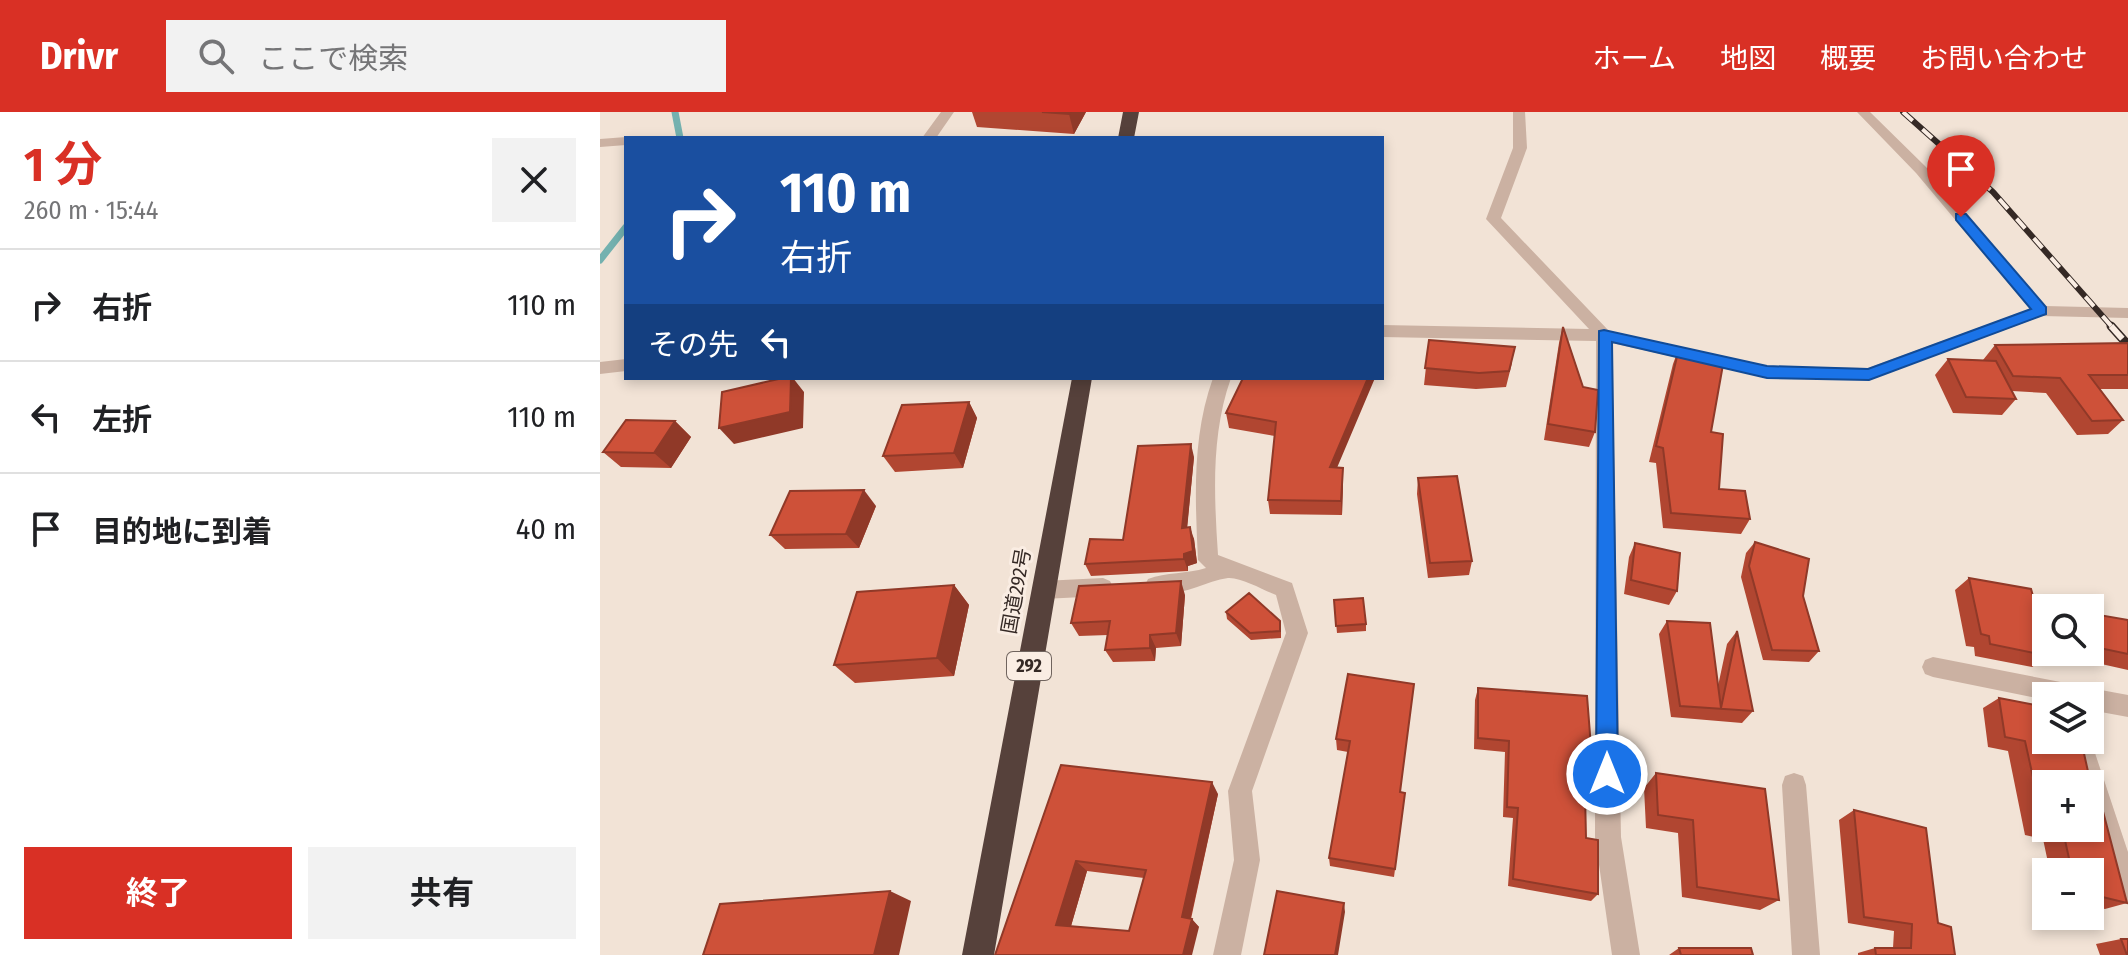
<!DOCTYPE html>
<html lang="ja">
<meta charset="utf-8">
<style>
body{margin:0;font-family:"Fira Sans Condensed","Noto Sans JP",sans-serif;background:#f2f2f2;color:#202124;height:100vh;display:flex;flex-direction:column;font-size:30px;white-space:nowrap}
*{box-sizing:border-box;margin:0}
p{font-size:26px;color:#757577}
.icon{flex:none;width:44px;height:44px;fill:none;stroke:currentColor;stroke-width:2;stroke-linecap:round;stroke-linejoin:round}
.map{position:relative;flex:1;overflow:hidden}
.sheet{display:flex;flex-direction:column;background:#fff;width:600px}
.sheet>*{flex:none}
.top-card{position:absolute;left:24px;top:24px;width:760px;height:244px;border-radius:0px;box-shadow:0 4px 12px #0003;background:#1a4fa0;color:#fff;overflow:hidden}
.buttons{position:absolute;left:1432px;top:482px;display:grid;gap:16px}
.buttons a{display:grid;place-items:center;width:72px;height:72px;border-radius:0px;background:#fff;box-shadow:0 4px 12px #0003;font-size:40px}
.pin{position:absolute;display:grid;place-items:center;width:68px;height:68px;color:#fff;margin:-82px -34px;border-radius:50% 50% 50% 0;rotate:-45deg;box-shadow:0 0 8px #0007}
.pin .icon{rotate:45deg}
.me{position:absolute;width:88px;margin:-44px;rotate:0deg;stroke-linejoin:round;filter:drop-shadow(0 0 6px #0008)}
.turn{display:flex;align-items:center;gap:28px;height:168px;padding:0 24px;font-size:36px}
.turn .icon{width:104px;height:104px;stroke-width:2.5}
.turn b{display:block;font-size:56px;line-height:68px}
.then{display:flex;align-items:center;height:76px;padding:0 24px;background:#0003;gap:16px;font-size:30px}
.round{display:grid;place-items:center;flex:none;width:84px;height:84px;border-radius:0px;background:#f2f2f2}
.headline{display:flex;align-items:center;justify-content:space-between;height:136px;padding:0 24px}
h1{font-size:48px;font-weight:700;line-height:60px;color:#d93025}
.primary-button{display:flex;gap:16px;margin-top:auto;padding:16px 24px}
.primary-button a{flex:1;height:92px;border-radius:0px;background:#d93025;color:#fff;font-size:32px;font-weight:700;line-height:92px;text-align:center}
.primary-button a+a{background:#f2f2f2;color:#202124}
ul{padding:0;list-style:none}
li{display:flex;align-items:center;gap:24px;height:112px;padding:0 24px;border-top:2px solid #e0e0e0}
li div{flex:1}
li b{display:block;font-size:30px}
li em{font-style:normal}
header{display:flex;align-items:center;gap:48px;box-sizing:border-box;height:112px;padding:0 40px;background:#d93025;color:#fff}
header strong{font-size:38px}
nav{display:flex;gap:44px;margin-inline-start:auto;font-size:28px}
.search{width:560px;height:72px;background:#f2f2f2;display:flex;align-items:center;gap:20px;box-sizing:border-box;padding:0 28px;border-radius:0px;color:#757577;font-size:30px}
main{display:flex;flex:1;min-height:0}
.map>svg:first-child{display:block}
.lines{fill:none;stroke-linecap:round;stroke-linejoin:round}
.stream{stroke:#74b1af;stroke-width:7}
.minor{fill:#cbb1a2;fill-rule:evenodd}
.highway{fill:#56413b;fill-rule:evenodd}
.rail-far1-casing{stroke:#352925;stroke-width:6}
.rail-casing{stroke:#352925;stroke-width:9}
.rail-far1{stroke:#faede3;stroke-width:4;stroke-dasharray:13;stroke-linecap:butt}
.rail{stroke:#faede3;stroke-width:6;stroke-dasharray:17;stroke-linecap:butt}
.wall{fill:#b14631;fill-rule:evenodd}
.shaded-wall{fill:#903928}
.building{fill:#ce5139;stroke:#903928;stroke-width:2;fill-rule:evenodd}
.route{fill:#1a73e8;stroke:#114b97;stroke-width:2}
.labels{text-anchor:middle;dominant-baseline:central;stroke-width:6;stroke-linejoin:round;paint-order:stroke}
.shield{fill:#faede3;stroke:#70645e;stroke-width:2}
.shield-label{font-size:18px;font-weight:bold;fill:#352925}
.street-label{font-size:20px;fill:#352925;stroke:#faede3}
</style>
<header>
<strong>Drivr</strong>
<div class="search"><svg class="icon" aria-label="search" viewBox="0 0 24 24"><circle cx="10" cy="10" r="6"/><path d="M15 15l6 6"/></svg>ここで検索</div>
<nav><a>ホーム</a><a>地図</a><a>概要</a><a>お問い合わせ</a></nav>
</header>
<main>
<section class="sheet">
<div class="headline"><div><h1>1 分</h1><p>260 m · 15:44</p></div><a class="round"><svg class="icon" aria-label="close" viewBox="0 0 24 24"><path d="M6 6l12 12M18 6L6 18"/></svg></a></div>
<ul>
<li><svg class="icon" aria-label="right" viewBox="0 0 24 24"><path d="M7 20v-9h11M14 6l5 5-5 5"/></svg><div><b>右折</b></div><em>110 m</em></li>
<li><svg class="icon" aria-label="left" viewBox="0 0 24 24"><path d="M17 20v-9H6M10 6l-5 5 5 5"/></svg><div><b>左折</b></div><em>110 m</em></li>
<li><svg class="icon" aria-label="arrive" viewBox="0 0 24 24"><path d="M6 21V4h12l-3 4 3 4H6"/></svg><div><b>目的地に到着</b></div><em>40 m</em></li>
</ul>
<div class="primary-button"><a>終了</a><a>共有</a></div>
</section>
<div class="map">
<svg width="1528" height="843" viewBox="0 0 1528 843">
<rect width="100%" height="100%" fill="#f2e3d6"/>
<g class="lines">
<path class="stream" d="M 75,0 L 80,26
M 0,148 L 26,115"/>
<path class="minor" d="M 341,0 L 354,0 L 336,26 L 322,26 Z
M 913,0 L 925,0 L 927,36 L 901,106 L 1009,219 L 1167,254 L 1268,256 L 1430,197 L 1316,61 L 1257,0 L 1270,0 L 1326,55 L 1445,194 L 1528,196 L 1528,206 L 1442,204 L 1269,268 L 1167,266 L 1012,231 L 1021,725 L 1040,843 L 1012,843 L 995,725 L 996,229 L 782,225 L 782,213 L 989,217 L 886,107 L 913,36 Z
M 26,25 L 30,26 L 26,26 L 26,33 L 0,35 L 0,27 Z
M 26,247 L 26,259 L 0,262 L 0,250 Z
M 613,266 L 631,266 C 611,322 614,384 618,443 L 692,471 L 708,521 L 652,679 L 660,748 L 641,843 L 613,843 L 634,748 L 628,679 L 686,521 L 676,483 C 663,478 641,465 628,466 C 601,470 576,489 548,479 L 545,473 L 548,467 C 566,460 587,462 606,456 L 598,448 C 595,387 592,324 613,266 Z
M 503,466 L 510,469 L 513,475 L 510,481 L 503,484 L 443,487 L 436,484 L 433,478 L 436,472 L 443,469 Z
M 1333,545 L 1476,573 L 1485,578 L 1490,576 L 1528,583 L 1528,605 L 1490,598 L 1490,584 L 1446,584 L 1446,588 L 1333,565 L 1325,562 L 1322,555 L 1325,548 Z
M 1490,626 L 1528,740 L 1528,792 L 1519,788 L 1515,779 L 1490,700 L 1490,672 L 1481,672 L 1467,628 Z
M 1194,661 L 1203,664 L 1206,673 L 1220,843 L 1192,843 L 1182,673 L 1185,664 Z"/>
<path class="highway" d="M 523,0 L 539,0 L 534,26 L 518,26 Z
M 472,266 L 492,266 L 394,843 L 362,843 Z"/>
<g class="rail-far1-casing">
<path id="rail-far1" d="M 1303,0 L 1393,80 L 1513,216"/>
</g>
<g class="rail-casing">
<path id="rail" d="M 1511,214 L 1528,233"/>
</g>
<use href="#rail-far1" class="rail-far1"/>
<use href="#rail" class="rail"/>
</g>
<path class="wall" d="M 372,0 L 486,0 L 474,22 L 377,15 Z
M 963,215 L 995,320 L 989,335 L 944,328 L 959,231 Z
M 829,228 L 912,251 L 906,275 L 876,277 L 824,273 Z
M 1528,232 L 1528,277 L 1500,277 L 1523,308 L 1508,322 L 1477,323 L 1446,281 L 1412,279 L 1416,287 L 1402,303 L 1353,301 L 1335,263 L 1348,247 L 1383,248 L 1395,233 Z
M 1079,236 L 1111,320 L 1119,377 L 1150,407 L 1141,422 L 1063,416 L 1056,351 L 1049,350 L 1073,252 Z
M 643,266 L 737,355 L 743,370 L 742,403 L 670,402 L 668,388 L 675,324 L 629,316 L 626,301 Z
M 369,290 L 377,306 L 363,356 L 295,360 L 283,344 Z
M 75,309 L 91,325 L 71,356 L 21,355 L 3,340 Z
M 594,345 L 587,415 L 594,427 L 597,451 L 588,454 L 588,459 L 491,464 L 485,452 L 523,428 Z
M 818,366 L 872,449 L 869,463 L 828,466 L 817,382 Z
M 276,394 L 259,436 L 185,437 L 170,423 Z
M 1155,430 L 1203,484 L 1219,539 L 1209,550 L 1163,548 L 1141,465 L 1146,441 Z
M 1035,431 L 1077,479 L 1069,493 L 1024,482 L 1029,445 Z
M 1369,466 L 1433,484 L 1446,496 L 1446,540 L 1448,544 L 1432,555 L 1375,544 L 1374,535 L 1366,534 L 1355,478 Z
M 354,473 L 369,493 L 354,564 L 255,571 L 234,553 Z
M 585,483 L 581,534 L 556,536 L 555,549 L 513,550 L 505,538 L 508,523 L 479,524 L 471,511 Z
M 734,488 L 766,512 L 766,519 L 737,521 Z
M 1490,496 L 1493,502 L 1528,508 L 1528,558 L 1448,540 L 1490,540 Z
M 626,500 L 681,516 L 681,526 L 651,528 L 627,507 Z
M 1067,509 L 1118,574 L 1127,532 L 1137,519 L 1153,599 L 1142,611 L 1071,605 L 1059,522 Z
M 748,562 L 800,680 L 805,681 L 794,765 L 730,754 L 729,746 L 748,640 L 737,638 L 736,627 Z
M 878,576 L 991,635 L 984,646 L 986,726 L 998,782 L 991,789 L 908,774 L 913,706 L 903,705 L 905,640 L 874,637 L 875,588 Z
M 1399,586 L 1489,664 L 1527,791 L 1505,797 L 1490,794 L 1490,760 L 1450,760 L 1443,727 L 1425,723 L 1408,639 L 1388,635 L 1383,596 Z
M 461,653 L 618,682 L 591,807 L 599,815 L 395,843 ZM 487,759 L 544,766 L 529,819 L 471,814 Z
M 1056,661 L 1179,788 L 1160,798 L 1082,785 L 1078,721 L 1046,716 L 1044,676 Z
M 1254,698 L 1338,811 L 1355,843 L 1258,843 L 1258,841 L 1275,836 L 1293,836 L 1294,819 L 1248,811 L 1239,708 Z
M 1521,827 L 1528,843 L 1500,843 L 1496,832 Z
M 1079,836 L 1153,843 L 1069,843 Z"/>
<path class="shaded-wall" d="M 470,0 L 486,0 L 474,22 L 469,2 Z
M 191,266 L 193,266 L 204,280 L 203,316 L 134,332 L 119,316 Z
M 768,266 L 775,266 L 731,370 L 730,355 Z
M 369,290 L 377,306 L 363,356 L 354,341 Z
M 75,309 L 91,325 L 71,356 L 54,341 Z
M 591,332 L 594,345 L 586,428 L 582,416 Z
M 743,356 L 743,370 L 742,403 L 741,389 Z
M 264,378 L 276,394 L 259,436 L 246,422 Z
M 590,415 L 594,427 L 597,451 L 588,454 L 588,459 L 584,447 Z
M 581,469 L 585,483 L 581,534 L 576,521 Z
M 354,473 L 369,493 L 354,564 L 337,546 Z
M 550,523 L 556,536 L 555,549 L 550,536 Z
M 612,670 L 618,682 L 589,813 L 582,805 Z
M 476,749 L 487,759 L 469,821 L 456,813 Z
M 290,779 L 311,789 L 299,843 L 274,843 Z
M 744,791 L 745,800 L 738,843 L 735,843 Z
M 592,807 L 599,815 L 592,843 L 583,843 Z"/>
<path class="building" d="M 442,0 L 470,0 L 469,2 Z
M 963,215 L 983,275 L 998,278 L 995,320 L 948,312 Z
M 829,228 L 915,235 L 909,259 L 879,261 L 825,256 Z
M 1528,231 L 1528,263 L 1489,263 L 1523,308 L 1492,309 L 1460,266 L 1413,264 L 1395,233 Z
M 1079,236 L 1124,247 L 1111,320 L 1123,322 L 1119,377 L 1145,379 L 1150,407 L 1071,401 L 1063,336 L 1056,334 Z
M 1348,247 L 1396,249 L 1416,287 L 1366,285 Z
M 183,266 L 191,266 L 190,300 L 119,316 L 122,280 Z
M 643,266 L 768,266 L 730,355 L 743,356 L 741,389 L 668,388 L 676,310 L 626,301 Z
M 369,290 L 354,341 L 283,344 L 302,293 Z
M 26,308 L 75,309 L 54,341 L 3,340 Z
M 591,332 L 582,416 L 590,415 L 593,439 L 584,442 L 584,447 L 485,452 L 490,427 L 523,428 L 538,334 Z
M 857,364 L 872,449 L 830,451 L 818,366 Z
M 264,378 L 246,422 L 170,423 L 190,379 Z
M 1155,430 L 1209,447 L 1203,484 L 1219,539 L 1172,538 L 1149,454 Z
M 1035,431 L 1080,441 L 1077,479 L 1031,468 Z
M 1369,466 L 1431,477 L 1433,484 L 1489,496 L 1446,496 L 1446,524 L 1443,524 L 1446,540 L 1447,540 L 1448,544 L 1390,532 L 1389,524 L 1381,522 Z
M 581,469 L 576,521 L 550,523 L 550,536 L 505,538 L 510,509 L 471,511 L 479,474 Z
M 354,473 L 337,546 L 234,553 L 257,480 Z
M 649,481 L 680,509 L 680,519 L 650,521 L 626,500 Z
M 763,486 L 766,512 L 736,514 L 734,488 Z
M 1490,496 L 1492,497 L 1493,502 L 1528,508 L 1528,542 L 1490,534 Z
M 1067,509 L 1110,511 L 1121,596 L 1137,519 L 1153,599 L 1080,594 Z
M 748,562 L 814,572 L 800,680 L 805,681 L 795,757 L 729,746 L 750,629 L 736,627 Z
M 878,576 L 987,584 L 991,635 L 984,635 L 986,726 L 998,728 L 998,782 L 913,767 L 918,696 L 907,695 L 909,629 L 878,626 Z
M 1399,586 L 1446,595 L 1446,628 L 1481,628 L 1489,664 L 1494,665 L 1527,791 L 1490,782 L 1490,760 L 1472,760 L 1463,719 L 1448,716 L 1490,716 L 1490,672 L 1446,672 L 1446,715 L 1444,715 L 1425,629 L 1405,625 Z
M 461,653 L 612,670 L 582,805 L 592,807 L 583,843 L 395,843 ZM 476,749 L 546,758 L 529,819 L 456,813 Z
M 1056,661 L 1165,677 L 1179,788 L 1097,775 L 1093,708 L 1058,703 Z
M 1254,698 L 1326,716 L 1338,811 L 1351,815 L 1355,843 L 1276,843 L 1275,836 L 1311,836 L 1312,812 L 1264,805 Z
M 290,779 L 274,843 L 103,843 L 120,792 Z
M 677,779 L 744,791 L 735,843 L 664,843 Z
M 1521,827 L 1528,827 L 1528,843 L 1527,843 Z
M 1079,836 L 1151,836 L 1153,843 L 1081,843 Z"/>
<path class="route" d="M 1356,102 L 1366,102 L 1446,195 L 1446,202 L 1269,268 L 1167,266 L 1012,230 L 1018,662 L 1015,670 L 1007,673 L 999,670 L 996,662 L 999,219 L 1004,218 L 1167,254 L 1268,257 L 1431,197 L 1356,108 Z"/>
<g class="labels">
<rect class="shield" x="407" y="540" width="44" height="28" rx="6"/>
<g class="shield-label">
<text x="429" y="554">292</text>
</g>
<g class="street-label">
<text transform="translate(416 479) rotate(-80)">国道292号</text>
</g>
</g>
</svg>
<div class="buttons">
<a><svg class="icon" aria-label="search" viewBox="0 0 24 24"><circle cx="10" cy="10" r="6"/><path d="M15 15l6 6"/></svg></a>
<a><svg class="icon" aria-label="layers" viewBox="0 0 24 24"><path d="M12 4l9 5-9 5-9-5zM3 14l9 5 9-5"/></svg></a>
<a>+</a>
<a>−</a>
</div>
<div class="pin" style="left:1361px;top:105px;background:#d93025"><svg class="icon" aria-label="arrive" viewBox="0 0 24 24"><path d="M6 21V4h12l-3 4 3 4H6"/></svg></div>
<svg class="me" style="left:1007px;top:662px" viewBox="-20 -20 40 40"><circle r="17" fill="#1a73e8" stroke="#fff" stroke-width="3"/><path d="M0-11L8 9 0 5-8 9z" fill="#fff"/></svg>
<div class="top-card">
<div class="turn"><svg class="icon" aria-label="right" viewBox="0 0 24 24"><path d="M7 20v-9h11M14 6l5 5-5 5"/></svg><div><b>110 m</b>右折</div></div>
<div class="then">その先<svg class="icon" aria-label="left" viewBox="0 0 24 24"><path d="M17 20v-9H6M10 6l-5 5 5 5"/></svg></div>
</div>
</div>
</main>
